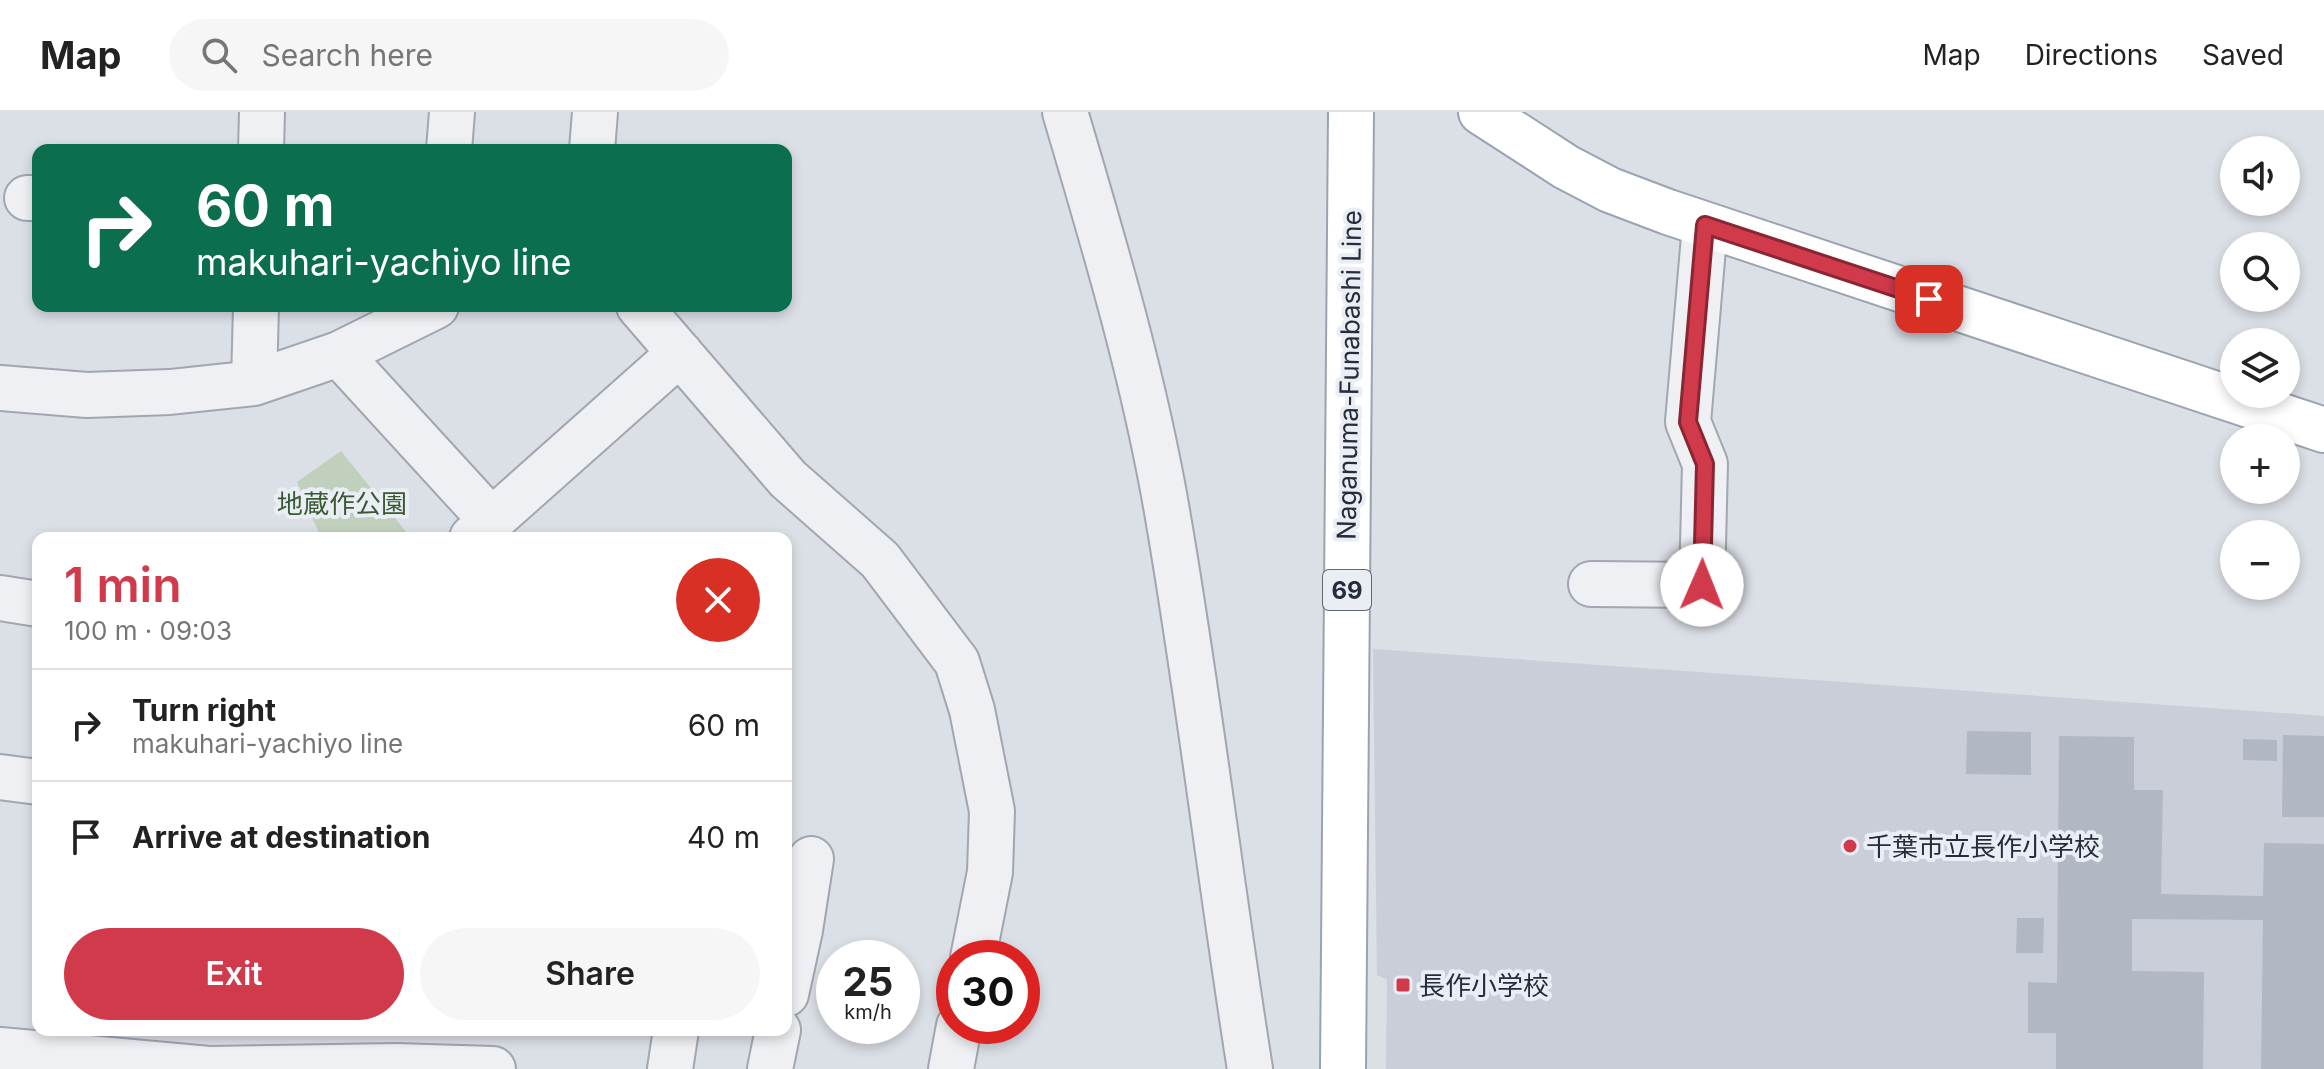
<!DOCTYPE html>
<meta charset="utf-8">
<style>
body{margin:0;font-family:Inter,"Noto Sans JP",sans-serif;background:#f6f6f6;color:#222;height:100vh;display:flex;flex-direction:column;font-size:30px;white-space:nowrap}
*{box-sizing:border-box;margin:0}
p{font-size:26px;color:#767676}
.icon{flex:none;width:44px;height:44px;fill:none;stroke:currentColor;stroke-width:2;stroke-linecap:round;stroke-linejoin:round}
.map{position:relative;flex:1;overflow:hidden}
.details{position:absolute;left:32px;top:420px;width:760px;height:504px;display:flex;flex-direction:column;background:#fff;border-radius:16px;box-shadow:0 4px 12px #0003}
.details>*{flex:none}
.top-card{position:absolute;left:32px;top:32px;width:760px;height:168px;border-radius:16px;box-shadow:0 4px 12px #0003;background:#0b6e4f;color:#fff;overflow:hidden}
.tools{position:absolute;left:2220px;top:24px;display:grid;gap:16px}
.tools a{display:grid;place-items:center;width:80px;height:80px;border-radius:50%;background:#fff;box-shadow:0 4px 12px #0003;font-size:40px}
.speed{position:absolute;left:816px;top:828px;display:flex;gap:16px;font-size:40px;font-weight:700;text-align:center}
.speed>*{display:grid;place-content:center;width:104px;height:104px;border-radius:50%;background:#fff;box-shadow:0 4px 12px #0003;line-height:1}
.speed small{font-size:20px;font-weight:400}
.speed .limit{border:12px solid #d22;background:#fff;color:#111}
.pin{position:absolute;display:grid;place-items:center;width:68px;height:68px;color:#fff;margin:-34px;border-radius:16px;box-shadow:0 4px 12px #0006}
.me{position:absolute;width:88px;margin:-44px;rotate:1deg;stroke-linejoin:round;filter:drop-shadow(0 0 6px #0008)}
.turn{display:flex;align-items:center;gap:28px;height:168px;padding:0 32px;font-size:36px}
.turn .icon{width:104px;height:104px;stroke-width:2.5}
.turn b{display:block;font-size:56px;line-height:68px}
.round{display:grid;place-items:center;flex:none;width:84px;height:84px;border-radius:42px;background:#f6f6f6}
.head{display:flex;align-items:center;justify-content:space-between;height:136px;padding:0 32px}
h1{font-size:48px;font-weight:600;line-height:60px;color:#d13a4b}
.primary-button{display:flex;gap:16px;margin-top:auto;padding:16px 32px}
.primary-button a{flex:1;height:92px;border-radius:48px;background:#d13a4b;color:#fff;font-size:32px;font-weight:600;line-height:92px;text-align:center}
.primary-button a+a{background:#f6f6f6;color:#222}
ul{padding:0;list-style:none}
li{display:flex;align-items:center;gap:24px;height:112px;padding:0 32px;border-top:2px solid #e0e0e0}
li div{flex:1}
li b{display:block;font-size:30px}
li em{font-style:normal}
header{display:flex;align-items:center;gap:48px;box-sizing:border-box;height:112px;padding:0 40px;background:#fff;border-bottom:2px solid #e0e0e0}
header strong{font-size:38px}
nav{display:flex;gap:44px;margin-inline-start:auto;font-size:28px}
.search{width:560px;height:72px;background:#f6f6f6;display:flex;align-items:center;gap:20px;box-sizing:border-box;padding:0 28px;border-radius:44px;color:#767676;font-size:30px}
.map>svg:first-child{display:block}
.built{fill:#c9ced8}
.green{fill:#c0d0bc}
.building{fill:#b2b8c3}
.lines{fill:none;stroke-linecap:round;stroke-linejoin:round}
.minor-casing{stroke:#a1a6b0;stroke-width:48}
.major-casing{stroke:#9aa3b2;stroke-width:48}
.minor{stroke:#eef0f4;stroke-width:44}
.major{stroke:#fff;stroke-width:44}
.route-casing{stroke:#882631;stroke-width:20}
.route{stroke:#d13a4b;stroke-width:14}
.poi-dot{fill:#d13a4b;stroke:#eaeef4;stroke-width:3}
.labels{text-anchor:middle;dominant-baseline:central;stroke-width:8;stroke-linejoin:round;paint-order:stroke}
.shield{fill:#eaeef4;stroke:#606773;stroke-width:2}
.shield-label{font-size:24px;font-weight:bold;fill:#252d3c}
.street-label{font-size:26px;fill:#252d3c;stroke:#eaeef4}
.park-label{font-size:26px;fill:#385932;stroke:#eaeef4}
.poi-label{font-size:26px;fill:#252d3c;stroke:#eaeef4;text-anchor:start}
</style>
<header>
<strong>Map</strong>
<div class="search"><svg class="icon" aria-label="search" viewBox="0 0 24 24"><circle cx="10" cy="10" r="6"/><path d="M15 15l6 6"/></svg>Search here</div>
<nav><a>Map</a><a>Directions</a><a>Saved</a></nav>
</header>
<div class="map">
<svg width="2324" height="957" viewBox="0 0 2324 957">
<rect width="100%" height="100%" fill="#dbdfe6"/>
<path class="built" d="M 1373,537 L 2324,604 L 2324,957 L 1386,957 L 1387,868 L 1377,863 Z"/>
<path class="green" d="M 341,339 L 411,426 L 321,426 L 297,370 Z"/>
<path class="building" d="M 1967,619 L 2031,620 L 2031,663 L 1966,662 Z
M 2283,623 L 2324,624 L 2324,705 L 2282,705 Z
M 2059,624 L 2134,625 L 2134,678 L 2163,678 L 2161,782 L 2263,784 L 2264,731 L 2324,732 L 2324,957 L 2261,957 L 2263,808 L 2132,807 L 2132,859 L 2204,860 L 2203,957 L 2056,957 L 2056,921 L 2028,921 L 2028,870 L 2057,871 Z
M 2243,627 L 2277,628 L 2277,649 L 2243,648 Z
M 2017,806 L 2044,806 L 2043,841 L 2016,841 Z"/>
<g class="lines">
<g class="minor-casing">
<path id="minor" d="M 1065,0 C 1105,135 1146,272 1169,411 C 1200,592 1221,775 1250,957
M 261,38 L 262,0
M 449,38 L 452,0
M 592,38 L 595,0
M 27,86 L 38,86
M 639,194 L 788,367 L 880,448 L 957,550 L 972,598 L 992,699 L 990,760 L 973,846
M 339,242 L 491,408
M 254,271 L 256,194
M 0,276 L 87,283 L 170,280 L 254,271 L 339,242 L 436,194
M 472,426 L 680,241
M 1591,472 L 1702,473 L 1705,352 L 1688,310 L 1705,113
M 0,486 L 38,492
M 0,665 L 38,670
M 786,882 L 800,818 L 811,747
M 0,938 L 209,957 L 396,954 L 493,957
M 670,957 L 676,918
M 770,957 L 778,918
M 951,957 L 959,914"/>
</g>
<g class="major-casing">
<path id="major" d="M 1481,0 L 1566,55 L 1610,78 L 1668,100 L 2324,318
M 1343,957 L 1351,0"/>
</g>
<use href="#minor" class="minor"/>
<use href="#major" class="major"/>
</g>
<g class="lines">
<g class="route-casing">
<path id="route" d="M 1702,473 L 1705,352 L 1688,310 L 1705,113 L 1929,187"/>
</g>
<use href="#route" class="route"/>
</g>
<g class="poi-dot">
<circle cx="1850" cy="734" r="8"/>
<rect x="1395" y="865" width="16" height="16" rx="4"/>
</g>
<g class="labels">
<rect class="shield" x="1323" y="458" width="48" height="40" rx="6"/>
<g class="shield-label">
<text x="1347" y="478">69</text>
</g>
<g class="street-label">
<text transform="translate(1349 263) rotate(-89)">Naganuma-Funabashi Line</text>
</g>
<g class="park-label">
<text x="342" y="391">地蔵作公園</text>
</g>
<g class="poi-label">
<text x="1866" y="734">千葉市立長作小学校</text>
<text x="1419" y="873">長作小学校</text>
</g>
</g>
</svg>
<div class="tools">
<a><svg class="icon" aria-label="sound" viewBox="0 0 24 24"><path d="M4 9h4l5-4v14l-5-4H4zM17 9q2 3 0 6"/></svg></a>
<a><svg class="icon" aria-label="search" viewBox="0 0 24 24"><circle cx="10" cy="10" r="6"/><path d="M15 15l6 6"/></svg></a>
<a><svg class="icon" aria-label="layers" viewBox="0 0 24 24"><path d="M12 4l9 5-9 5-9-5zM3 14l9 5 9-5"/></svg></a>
<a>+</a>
<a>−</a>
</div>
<div class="speed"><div>25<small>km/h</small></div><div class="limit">30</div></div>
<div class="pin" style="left:1929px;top:187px;background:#d93025"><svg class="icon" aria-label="arrive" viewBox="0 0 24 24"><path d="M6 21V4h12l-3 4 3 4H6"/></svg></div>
<svg class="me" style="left:1702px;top:473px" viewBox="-20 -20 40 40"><circle r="19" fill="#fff"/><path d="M0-13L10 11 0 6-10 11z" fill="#d13a4b"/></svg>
<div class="top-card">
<div class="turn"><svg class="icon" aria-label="right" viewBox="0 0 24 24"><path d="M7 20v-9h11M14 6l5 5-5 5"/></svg><div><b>60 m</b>makuhari-yachiyo line</div></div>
</div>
<section class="details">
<div class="head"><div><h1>1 min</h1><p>100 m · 09:03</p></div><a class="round" style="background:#d93025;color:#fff"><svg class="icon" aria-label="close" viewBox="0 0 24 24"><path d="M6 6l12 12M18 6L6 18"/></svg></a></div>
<ul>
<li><svg class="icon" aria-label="right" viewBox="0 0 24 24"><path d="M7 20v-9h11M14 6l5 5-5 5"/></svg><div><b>Turn right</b><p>makuhari-yachiyo line</p></div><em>60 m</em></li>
<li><svg class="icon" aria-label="arrive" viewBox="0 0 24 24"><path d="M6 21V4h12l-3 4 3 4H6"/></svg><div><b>Arrive at destination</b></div><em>40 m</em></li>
</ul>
<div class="primary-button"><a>Exit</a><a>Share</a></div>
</section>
</div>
